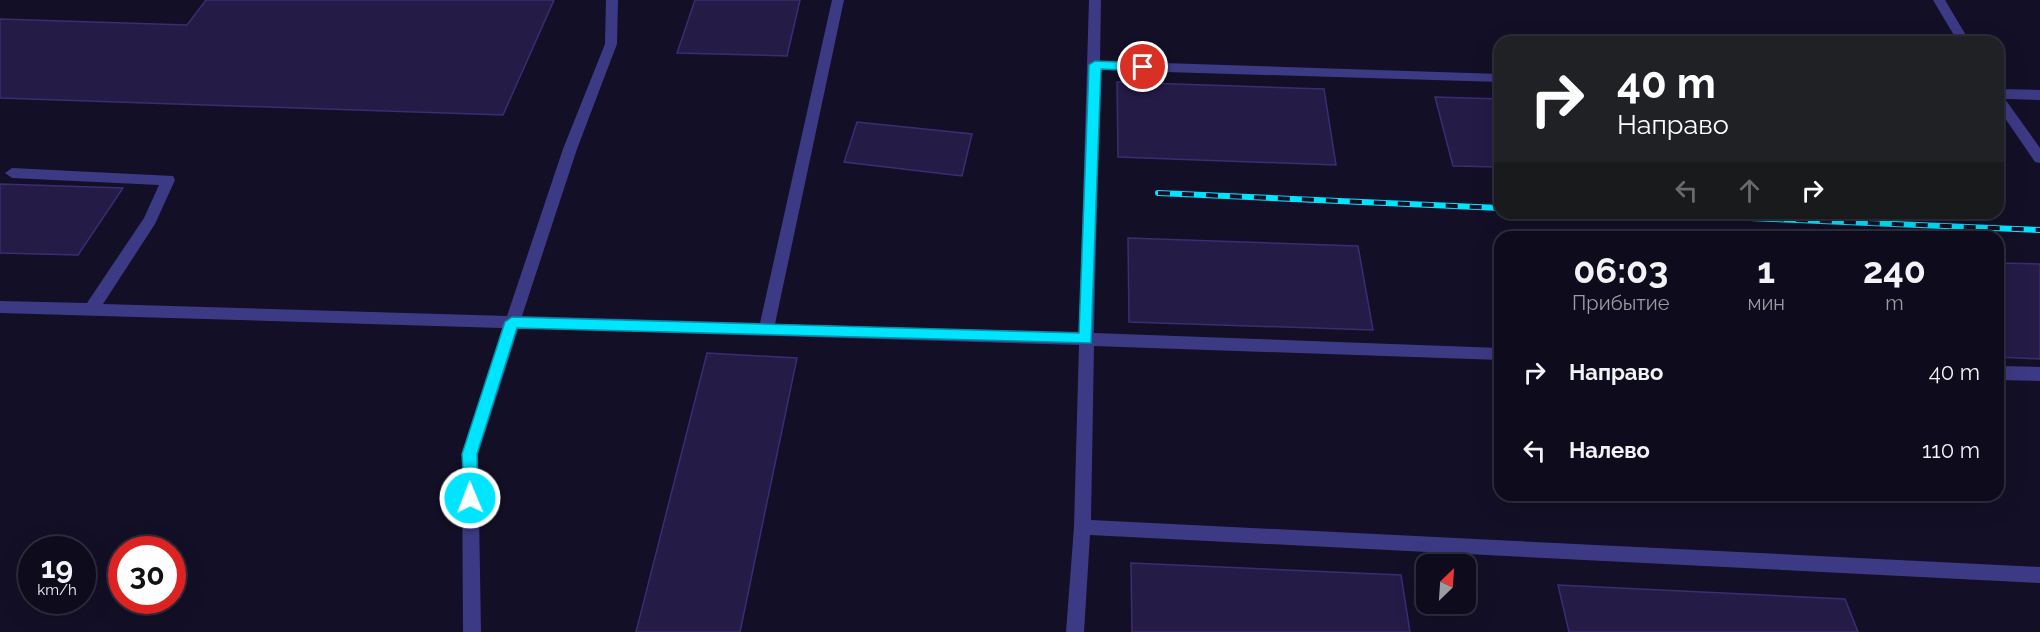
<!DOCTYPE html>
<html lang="ru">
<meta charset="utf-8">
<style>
body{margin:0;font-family:Raleway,sans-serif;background:#171425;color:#f1f3f6;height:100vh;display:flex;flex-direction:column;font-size:22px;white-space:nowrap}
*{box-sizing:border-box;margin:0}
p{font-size:20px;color:#9b9ba3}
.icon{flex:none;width:33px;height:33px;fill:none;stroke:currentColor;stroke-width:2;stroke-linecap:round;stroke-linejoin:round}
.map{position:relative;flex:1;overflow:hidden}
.panel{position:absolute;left:1494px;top:231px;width:510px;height:270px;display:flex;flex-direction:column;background:#0e0b1c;border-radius:18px;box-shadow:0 6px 24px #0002,0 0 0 2px #2e2b3b}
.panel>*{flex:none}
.banner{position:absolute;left:1494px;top:36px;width:510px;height:183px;border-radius:18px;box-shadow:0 6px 24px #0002,0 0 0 2px #2e2b3b;background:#202124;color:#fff;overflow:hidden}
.needle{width:39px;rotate:25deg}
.controls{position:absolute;left:1416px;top:554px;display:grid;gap:12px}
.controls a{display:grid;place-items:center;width:60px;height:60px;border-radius:12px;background:#0e0b1c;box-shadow:0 6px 24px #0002,0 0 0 2px #2e2b3b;font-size:30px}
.speed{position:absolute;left:18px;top:536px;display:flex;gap:12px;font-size:30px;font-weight:700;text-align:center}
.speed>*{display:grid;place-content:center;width:78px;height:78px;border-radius:50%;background:#0e0b1c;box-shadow:0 6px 24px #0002,0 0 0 2px #2e2b3b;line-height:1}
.speed small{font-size:15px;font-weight:400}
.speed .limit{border:9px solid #d22;background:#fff;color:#111}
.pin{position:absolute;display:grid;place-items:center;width:51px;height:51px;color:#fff;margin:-26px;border:3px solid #fff;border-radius:50%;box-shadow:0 2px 6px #0007}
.me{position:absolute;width:66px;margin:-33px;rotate:359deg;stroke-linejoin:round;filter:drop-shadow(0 0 4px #0008)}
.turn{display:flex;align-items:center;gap:21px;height:126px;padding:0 24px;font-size:27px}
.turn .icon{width:78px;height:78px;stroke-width:2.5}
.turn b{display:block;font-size:42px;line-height:51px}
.lanes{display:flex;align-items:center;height:57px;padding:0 24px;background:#0003;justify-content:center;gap:30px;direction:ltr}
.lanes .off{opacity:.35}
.eta{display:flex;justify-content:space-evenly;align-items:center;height:102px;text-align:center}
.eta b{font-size:36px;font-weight:700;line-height:42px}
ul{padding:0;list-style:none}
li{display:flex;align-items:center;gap:18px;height:78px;padding:0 24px}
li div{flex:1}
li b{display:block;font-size:22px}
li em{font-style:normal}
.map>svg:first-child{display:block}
.building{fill:#241b47;stroke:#3b2d73;stroke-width:1.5}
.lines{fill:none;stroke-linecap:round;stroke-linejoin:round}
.service{fill:#3d3a85;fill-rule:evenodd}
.minor{fill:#3d3a85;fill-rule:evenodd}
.rail-casing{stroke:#00e5ff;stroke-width:6}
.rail{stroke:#130f26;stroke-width:4;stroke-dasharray:12;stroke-linecap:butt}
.route{fill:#00e5ff;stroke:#0095a6;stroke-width:1.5}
</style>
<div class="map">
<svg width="2040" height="632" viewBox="0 0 2040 632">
<rect width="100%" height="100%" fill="#130f26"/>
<path class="building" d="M 206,0 L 554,0 L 503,115 L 0,98 L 0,19 L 187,25 Z
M 695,0 L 800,0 L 787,56 L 677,53 Z
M 1117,82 L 1324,89 L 1336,165 L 1118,157 Z
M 1435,97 L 1500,99 L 1500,167 L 1453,166 Z
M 857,122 L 972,134 L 962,176 L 844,162 Z
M 0,184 L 123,188 L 78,255 L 0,253 Z
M 1128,238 L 1358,246 L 1373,330 L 1129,322 Z
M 1998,263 L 2040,264 L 2040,359 L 1998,357 Z
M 707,353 L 797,358 L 740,632 L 636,632 Z
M 1131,563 L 1401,575 L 1410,632 L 1132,632 Z
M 1558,585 L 1845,599 L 1858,632 L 1569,632 Z"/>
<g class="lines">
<path class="service" d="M 606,0 L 618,0 L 617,44 L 577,149 L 522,316 L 760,323 L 832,0 L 844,0 L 775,324 L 1079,332 L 1089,0 L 1101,0 L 1100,61 L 1500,74 L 1500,82 L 1100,70 L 1094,333 L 1500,348 L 1500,360 L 1094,346 L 1091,520 L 2040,567 L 2040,583 L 1090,535 L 1084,632 L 1066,632 L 1074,527 L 1079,345 L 0,313 L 0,301 L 87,303 L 144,218 L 159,185 L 12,178 L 5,173 L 12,168 L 173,176 L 175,180 L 155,224 L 103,304 L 507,316 L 563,149 L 605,44 Z
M 1933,0 L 1945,0 L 1970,42 L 1958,42 Z
M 1998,89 L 2040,90 L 2040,100 L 2005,99 L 2040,148 L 2040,163 L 2035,162 L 1998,108 Z
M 1998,366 L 2040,367 L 2040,381 L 1998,380 Z"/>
<path class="minor" d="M 512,317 L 517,319 L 520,323 L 478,454 L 481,632 L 463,632 L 462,454 L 504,323 L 507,319 Z"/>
<g class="rail-casing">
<path id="rail" d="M 1158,193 L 1500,208
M 1628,213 L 2040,230"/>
</g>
<use href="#rail" class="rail"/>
</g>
<path class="route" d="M 1095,61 L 1143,63 L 1148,67 L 1143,71 L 1101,69 L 1091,343 L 517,328 L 477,454 L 478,498 L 476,503 L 465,503 L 462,454 L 505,322 L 512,317 L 1079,333 L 1089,65 Z"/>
</svg>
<div class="controls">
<a><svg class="needle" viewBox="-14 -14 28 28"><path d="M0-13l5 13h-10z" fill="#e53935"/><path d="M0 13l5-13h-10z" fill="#9b9ba3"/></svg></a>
</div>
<div class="speed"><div>19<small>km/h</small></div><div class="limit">30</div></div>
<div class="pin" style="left:1143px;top:67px;background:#d93025"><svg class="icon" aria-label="arrive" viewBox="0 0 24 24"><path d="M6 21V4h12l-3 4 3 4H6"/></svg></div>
<svg class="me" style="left:470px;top:498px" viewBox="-20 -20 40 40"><circle r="17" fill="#00e5ff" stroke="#fff" stroke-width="3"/><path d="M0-11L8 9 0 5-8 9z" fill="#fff"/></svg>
<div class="banner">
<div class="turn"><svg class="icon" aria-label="right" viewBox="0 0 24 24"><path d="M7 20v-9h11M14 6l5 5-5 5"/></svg><div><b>40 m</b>Направо</div></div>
<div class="lanes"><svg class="icon off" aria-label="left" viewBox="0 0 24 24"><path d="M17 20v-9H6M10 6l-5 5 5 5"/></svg><svg class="icon off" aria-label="ahead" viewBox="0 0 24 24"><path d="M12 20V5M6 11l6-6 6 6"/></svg><svg class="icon" aria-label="right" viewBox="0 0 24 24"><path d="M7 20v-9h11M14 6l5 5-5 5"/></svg></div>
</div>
<section class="panel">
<div class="eta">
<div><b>06:03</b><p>Прибытие</p></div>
<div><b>1</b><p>мин</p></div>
<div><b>240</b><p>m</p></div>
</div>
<ul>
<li><svg class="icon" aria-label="right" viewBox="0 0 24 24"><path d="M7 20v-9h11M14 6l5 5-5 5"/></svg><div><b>Направо</b></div><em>40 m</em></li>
<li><svg class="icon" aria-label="left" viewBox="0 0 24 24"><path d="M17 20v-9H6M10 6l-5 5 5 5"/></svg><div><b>Налево</b></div><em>110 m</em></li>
</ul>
</section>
</div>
